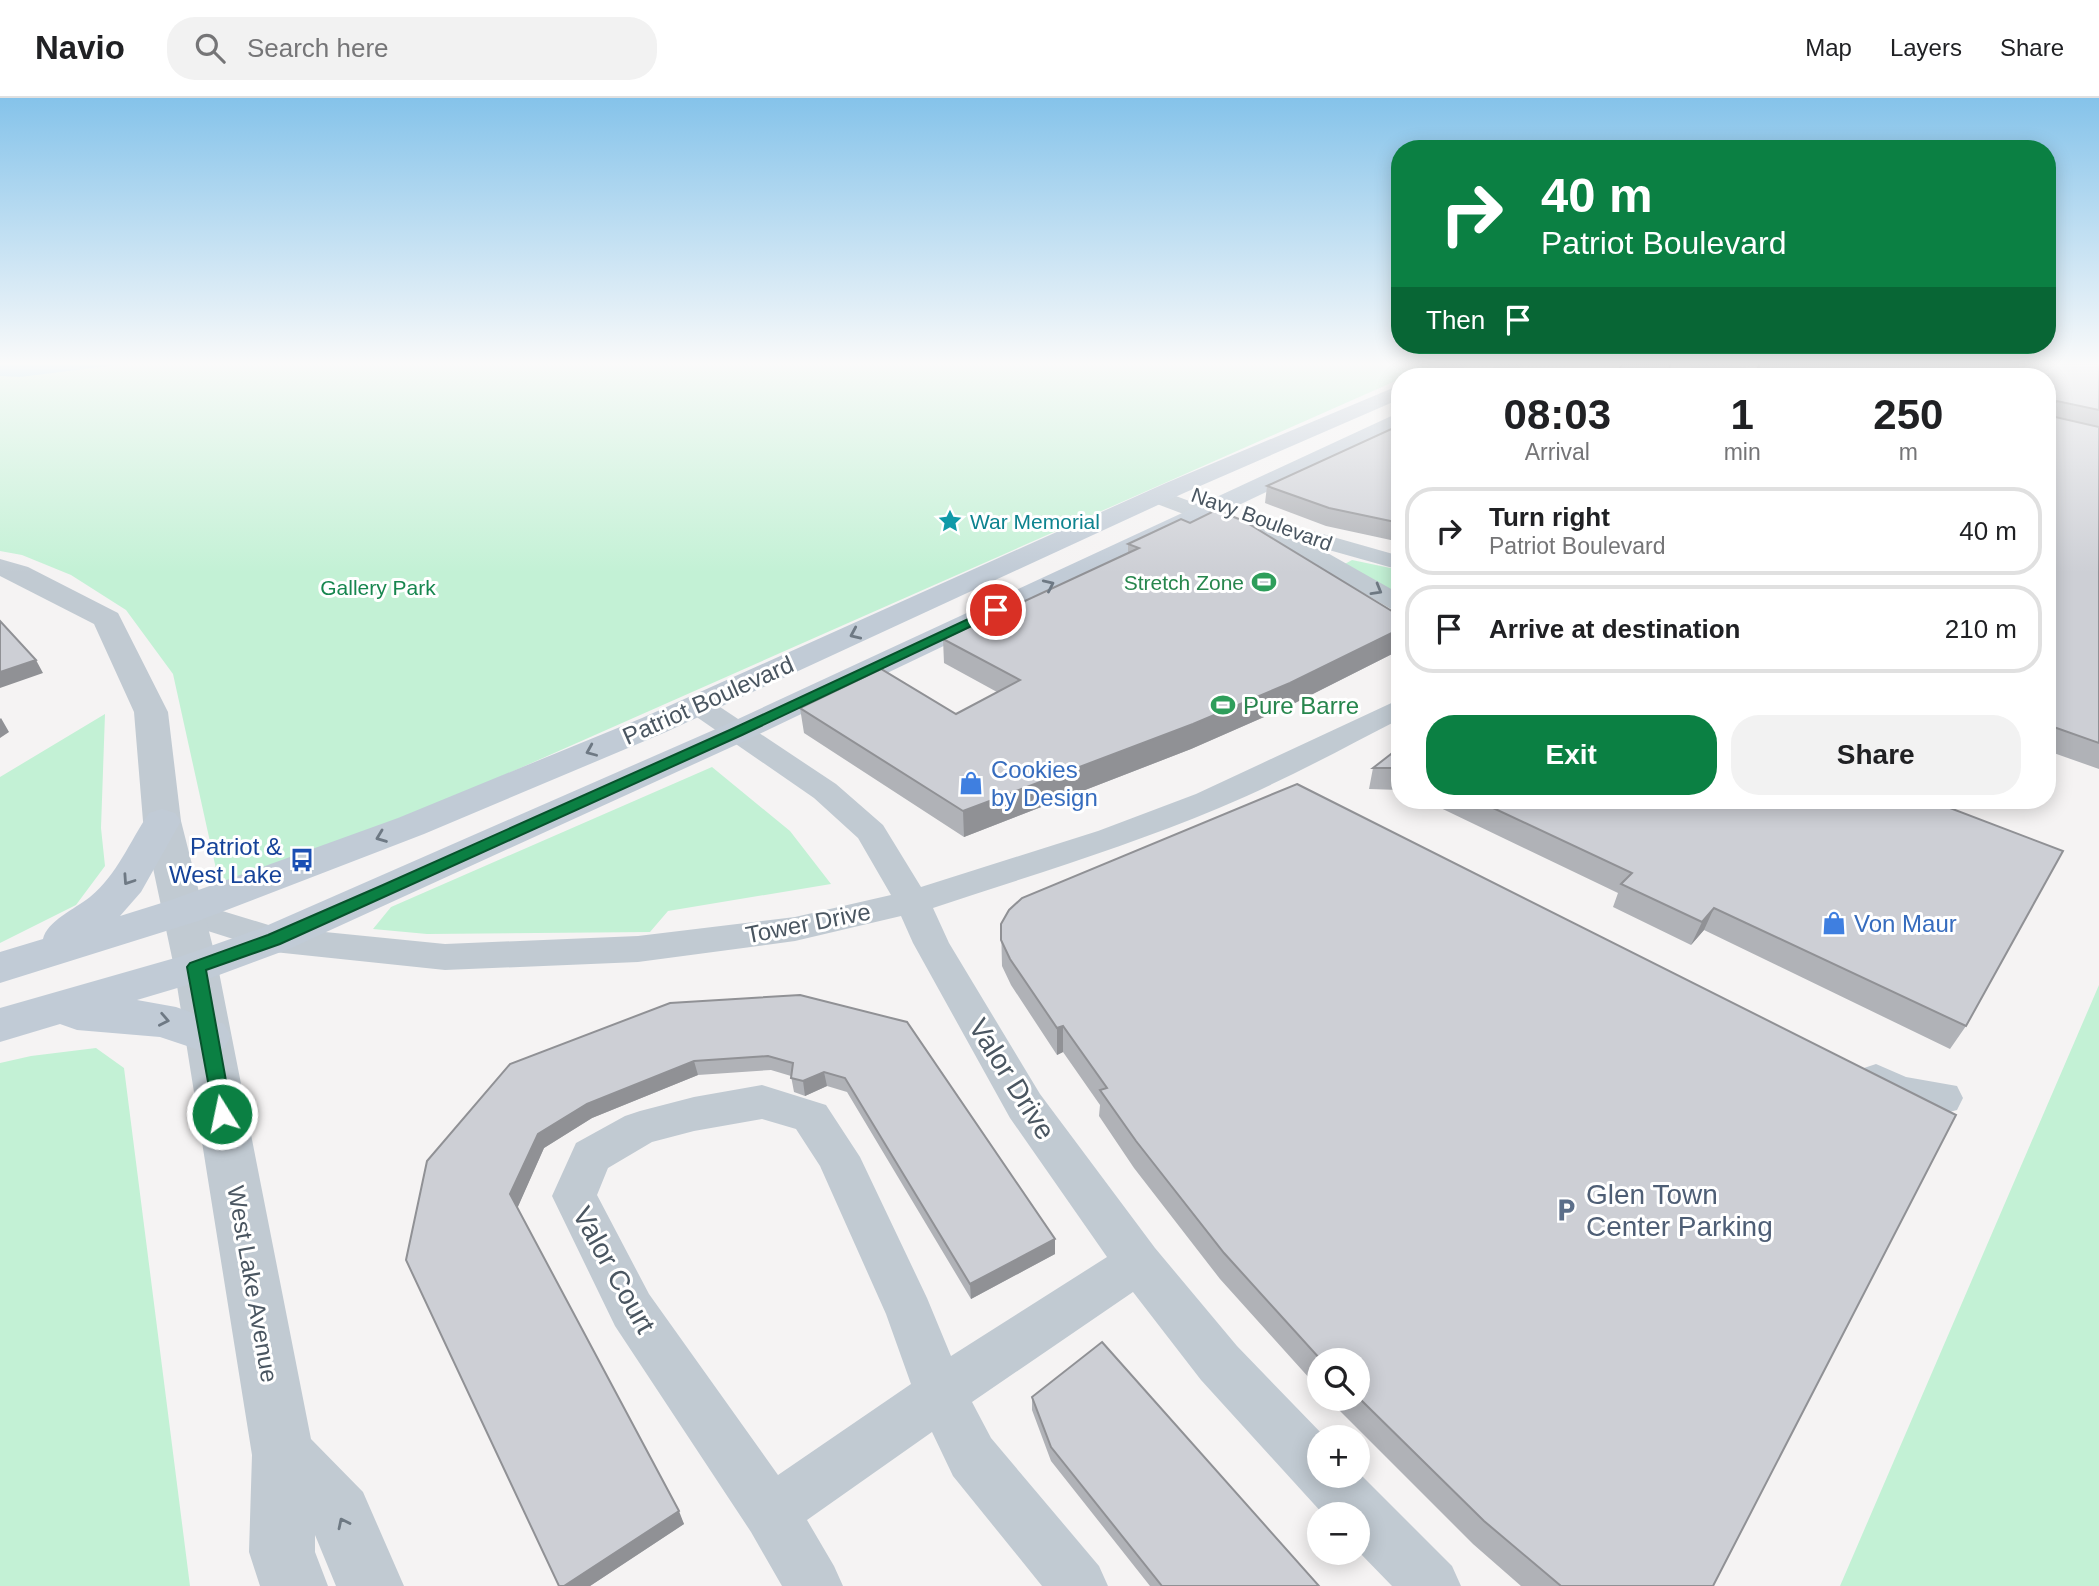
<!DOCTYPE html>
<meta charset="utf-8">
<style>
body{margin:0;font-family:Arial,sans-serif;background:#f2f2f2;color:#202124;height:100vh;display:flex;flex-direction:column;font-size:26px;white-space:nowrap}
*{box-sizing:border-box;margin:0}
p{font-size:23px;color:#757577}
.icon{flex:none;width:38px;height:38px;fill:none;stroke:currentColor;stroke-width:2;stroke-linecap:round;stroke-linejoin:round}
.map{position:relative;flex:1;overflow:hidden}
.drawer{position:absolute;left:1391px;top:270px;width:665px;height:441px;display:flex;flex-direction:column;background:#fff;border-radius:28px;box-shadow:0 4px 18px #0003}
.drawer>*{flex:none}
.hud{position:absolute;left:1391px;top:42px;width:665px;height:214px;border-radius:28px;box-shadow:0 4px 18px #0003;background:#0b8043;color:#fff;overflow:hidden}
.tools{position:absolute;left:1307px;top:1250px;display:grid;gap:14px}
.tools a{display:grid;place-items:center;width:63px;height:63px;border-radius:50%;background:#fff;box-shadow:0 4px 18px #0003;font-size:35px}
.pin{position:absolute;display:grid;place-items:center;width:60px;height:60px;color:#fff;margin:-30px;border:4px solid #fff;border-radius:50%;box-shadow:0 2px 7px #0007}
.me{position:absolute;width:77px;margin:-38px;rotate:350deg;stroke-linejoin:round;filter:drop-shadow(0 0 5px #0008)}
.turn{display:flex;align-items:center;gap:24px;height:147px;padding:0 35px;font-size:32px}
.turn .icon{width:91px;height:91px;stroke-width:2.5}
.turn b{display:block;font-size:49px;line-height:60px}
.then{display:flex;align-items:center;height:66px;padding:0 35px;background:#0003;gap:14px;font-size:26px}
.eta{display:flex;justify-content:space-evenly;align-items:center;height:119px;text-align:center}
.eta b{font-size:42px;font-weight:800;line-height:49px}
.cta{display:flex;gap:14px;margin-top:auto;padding:14px 35px}
.cta a{flex:1;height:80px;border-radius:28px;background:#0b8043;color:#fff;font-size:28px;font-weight:800;line-height:80px;text-align:center}
.cta a+a{background:#f2f2f2;color:#202124}
ul{padding:0;list-style:none}
li{display:flex;align-items:center;gap:21px;height:88px;margin:0 14px 10px;padding:0 21px;border:4px solid #e0e0e0;border-radius:28px}
li div{flex:1}
li b{display:block;font-size:26px}
li em{font-style:normal}
header{display:flex;align-items:center;gap:42px;box-sizing:border-box;height:98px;padding:0 35px;background:#fff;border-bottom:2px solid #e0e0e0}
header strong{font-size:33px}
nav{display:flex;gap:38px;margin-inline-start:auto;font-size:24px}
.search{width:490px;height:63px;background:#f2f2f2;display:flex;align-items:center;gap:18px;box-sizing:border-box;padding:0 24px;border-radius:28px;color:#757577;font-size:26px}
.map>svg:first-child{display:block}
.commercial{fill:#fdf9ef}
.green{fill:#c3f1d5}
.water{fill:#90daee}
.lines{fill:none;stroke-linecap:round;stroke-linejoin:round}
.minor{fill:#c1cad2;fill-rule:evenodd}
.tertiary{fill:#c1cad2;fill-rule:evenodd}
.secondary{fill:#c1cbd6;fill-rule:evenodd}
.wall{fill:#b0b2b7}
.shaded-wall{fill:#909195}
.building{fill:#cdcfd5;stroke:#909195;stroke-width:2}
.oneway{stroke:#6e7984}
.oneway2{stroke:#6e7983}
.route{fill:#0b8043;stroke:#07532c;stroke-width:2}
.labels{text-anchor:middle;dominant-baseline:central;stroke-width:6;stroke-linejoin:round;paint-order:stroke}
.far-street-label{font-size:21px;fill:#4a5661;stroke:#fff}
.far-culture-label{font-size:21px;fill:#0d838f;stroke:#fff;text-anchor:start}
.far-leisure-label{font-size:21px;fill:#27864d;stroke:#fff;text-anchor:end}
.far-park-label{font-size:21px;fill:#17864f;stroke:#fff}
.street-label{font-size:24px;fill:#4a5661;stroke:#fff}
.leisure-label{font-size:24px;fill:#27864d;stroke:#fff;text-anchor:start}
.shop-label{font-size:24px;fill:#366cbe;stroke:#fff;text-anchor:start}
.transit-label{font-size:24px;fill:#164399;stroke:#fff;text-anchor:end}
.near-street-label{font-size:28px;fill:#4a5661;stroke:#fff}
.near-service-label{font-size:28px;fill:#4e5e75;stroke:#fff;text-anchor:start}
</style>
<header>
<strong>Navio</strong>
<div class="search"><svg class="icon" aria-label="search" viewBox="0 0 24 24"><circle cx="10" cy="10" r="6"/><path d="M15 15l6 6"/></svg>Search here</div>
<nav><a>Map</a><a>Layers</a><a>Share</a></nav>
</header>
<div class="map">
<svg width="2099" height="1488" viewBox="0 0 2099 1488">
<rect width="100%" height="100%" fill="#f5f3f3"/>
<path class="commercial" d="M 1556,266 L 1681,266 L 1738,278 L 1602,278 Z"/>
<path class="green" d="M 0,266 L 1437,266 L 1408,278 L 1400,278 L 1400,281 L 414,717 L 220,789 L 173,576 L 126,512 L 71,477 L 22,457 L 0,453 Z
M 1352,462 L 1400,472 L 1400,503 L 1343,467 Z
M 105,616 L 101,730 L 105,768 L 76,807 L 0,845 L 0,679 Z
M 712,669 L 790,733 L 831,786 L 668,813 L 650,834 L 427,836 L 373,831 L 391,809 Z
M 2099,887 L 2099,1488 L 1840,1488 Z
M 96,950 L 124,970 L 190,1488 L 0,1488 L 0,965 L 31,958 Z"/>
<path class="water" d="M 0,266 L 126,266 L 20,279 L 0,278 Z"/>
<g class="lines">
<path class="minor" d="M 1689,266 L 1728,266 L 1768,274 L 1771,278 L 1735,278 L 1691,270 Z
M 1157,391 L 1324,453 L 1400,496 L 1400,514 L 1391,511 L 1308,463 L 1149,403 L 1146,398 L 1149,393 Z
M 1312,433 L 1400,458 L 1400,472 L 1304,445 L 1300,440 L 1304,435 Z
M 698,598 L 708,601 L 836,686 L 883,727 L 921,789 L 1098,733 L 1196,696 L 1400,601 L 1400,621 C 1340,652 1281,684 1219,710 C 1126,749 1029,778 933,810 L 949,845 L 1040,996 L 1155,1150 L 1237,1248 L 1325,1339 L 1320,1339 L 1320,1377 L 1358,1377 L 1358,1374 L 1452,1468 L 1461,1488 L 1392,1488 L 1358,1453 L 1358,1416 L 1323,1416 L 1201,1282 L 1133,1194 L 972,1304 L 991,1340 L 1099,1468 L 1108,1488 L 1042,1488 L 953,1378 L 932,1334 L 807,1422 L 834,1468 L 843,1488 L 782,1488 L 751,1434 L 615,1228 L 552,1098 L 576,1045 L 625,1018 L 640,1013 L 694,999 L 762,987 L 826,1007 L 860,1059 L 927,1200 L 951,1258 L 1107,1159 L 1010,1020 L 913,845 L 901,818 L 795,843 L 638,864 L 445,872 L 274,854 L 170,821 L 165,813 L 170,805 L 183,801 L 275,829 L 445,846 L 638,838 L 795,819 L 891,797 L 858,740 L 814,700 L 688,613 L 684,607 L 688,601 ZM 762,1021 L 796,1031 L 820,1068 L 886,1216 L 911,1286 L 778,1377 L 649,1196 L 597,1097 L 608,1070 L 652,1044 L 694,1033 Z
M 1876,966 L 1906,979 L 1957,988 L 1963,1000 L 1957,1012 C 1927,1021 1871,1012 1855,982 L 1861,971 Z"/>
<path class="tertiary" d="M 0,461 L 28,469 L 118,515 L 168,614 L 181,723 L 218,869 L 311,1341 L 363,1394 L 404,1488 L 336,1488 L 315,1437 L 315,1454 L 328,1488 L 260,1488 L 249,1454 L 252,1357 L 174,869 L 143,723 L 134,614 L 94,526 L 0,478 Z"/>
<path class="secondary" d="M 1442,266 L 1469,266 L 1449,278 L 1423,278 L 1426,274 Z
M 1498,266 L 1525,266 L 1506,278 L 1480,278 Z
M 1400,287 L 1400,301 L 1184,395 L 666,634 L 424,736 L 198,823 L 0,885 L 0,854 L 43,841 C 47,823 75,811 90,799 C 117,777 130,743 149,715 L 162,711 L 175,715 L 181,723 L 141,794 L 120,818 L 168,803 L 398,720 L 642,620 L 1166,385 Z
M 1400,314 L 1400,330 L 749,641 L 289,851 L 211,880 L 137,902 L 176,909 L 224,926 L 231,938 L 224,950 L 208,955 L 160,939 L 77,932 L 60,926 L 0,944 L 0,910 L 182,858 L 259,831 L 725,627 Z"/>
</g>
<path class="wall" d="M 1758,266 L 2099,266 L 2099,671 L 2048,653 L 2048,278 L 1754,278 Z
M 1400,327 L 1400,444 L 1326,428 L 1265,405 L 1267,388 Z
M 1128,446 L 1400,518 L 1400,552 L 1287,609 L 1191,651 L 964,739 L 804,635 L 800,610 L 956,616 L 997,594 L 944,565 L 943,541 L 1128,455 Z
M 1400,649 L 1400,692 L 1369,691 L 1373,670 Z
M 1424,702 L 1929,702 L 1966,928 L 1950,951 L 1704,832 L 1691,847 L 1613,809 L 1618,795 Z
M 1001,826 L 1713,1488 L 1521,1488 L 1473,1446 L 1327,1300 L 1358,1300 L 1358,1262 L 1320,1262 L 1320,1292 L 1220,1181 L 1134,1070 L 1099,1018 L 1100,1007 L 1063,954 L 1057,957 L 1011,887 L 1002,868 Z
M 800,897 L 1055,1156 L 971,1201 L 847,994 L 827,988 L 805,998 L 794,994 L 791,978 L 771,972 L 698,977 L 592,1020 L 544,1050 L 517,1110 L 684,1426 L 590,1488 L 559,1488 L 427,1063 Z
M 1032,1299 L 1319,1488 L 1150,1488 L 1051,1363 L 1032,1312 Z"/>
<path class="shaded-wall" d="M 1400,531 L 1400,552 L 1287,609 L 1191,651 L 964,739 L 963,713 Z
M 36,562 L 43,575 L 0,590 L 0,574 Z
M 1,620 L 9,634 L 0,640 L 0,621 Z
M 1714,810 L 1704,832 L 1691,847 L 1702,824 Z
M 1063,928 L 1063,954 L 1057,957 L 1057,930 Z
M 694,963 L 698,977 L 592,1020 L 544,1050 L 517,1111 L 510,1096 L 538,1036 L 587,1006 Z
M 824,974 L 827,988 L 805,998 L 803,983 Z
M 1055,1141 L 1055,1156 L 971,1201 L 970,1186 Z
M 679,1413 L 684,1426 L 590,1488 L 564,1488 Z"/>
<path class="building" d="M 1622,266 L 1670,266 L 1669,278 L 1616,278 Z
M 1759,266 L 2099,266 L 2099,312 L 2057,303 L 2054,306 L 2055,319 L 2099,329 L 2099,645 L 2048,627 L 2048,278 L 1758,278 Z
M 1400,327 L 1400,425 L 1329,410 L 1267,388 Z
M 1216,412 L 1244,423 L 1400,518 L 1400,531 L 1290,585 L 1193,626 L 963,713 L 800,610 L 881,571 L 956,616 L 1020,582 L 943,541 L 1139,450 L 1128,446 L 1181,421 L 1190,425 Z
M 0,523 L 36,562 L 0,574 Z
M 1400,649 L 1400,670 L 1373,670 Z
M 1297,686 L 1956,1017 L 1713,1488 L 1561,1488 L 1484,1423 L 1358,1299 L 1358,1262 L 1321,1262 L 1224,1155 L 1136,1043 L 1100,992 L 1107,990 L 1063,928 L 1057,930 L 1010,861 L 1001,842 L 1001,826 L 1009,812 L 1022,800 Z
M 1476,702 L 1929,702 L 2063,753 L 1966,928 L 1714,810 L 1702,824 L 1621,786 L 1632,775 Z
M 800,897 L 907,924 L 1055,1141 L 970,1186 L 845,980 L 824,974 L 803,983 L 791,980 L 793,965 L 768,958 L 694,963 L 587,1006 L 538,1036 L 510,1096 L 679,1413 L 564,1488 L 559,1488 L 406,1162 L 427,1063 L 510,966 L 670,905 Z
M 1102,1244 L 1319,1488 L 1162,1488 L 1051,1349 L 1032,1299 Z"/>
<defs><path id="oneway-chevron" d="M-2-3.5L2.5 0L-2 3.5" fill="none" stroke-width="1.6" stroke-linecap="round" stroke-linejoin="round" transform="scale(1.75)"/></defs>
<g class="oneway">
<use href="#oneway-chevron" transform="translate(1049 487) rotate(-25)"/>
<use href="#oneway-chevron" transform="translate(855 536) rotate(156)"/>
<use href="#oneway-chevron" transform="translate(591 653) rotate(157)"/>
<use href="#oneway-chevron" transform="translate(381 739) rotate(159)"/>
<use href="#oneway-chevron" transform="translate(128 782) rotate(124)"/>
<use href="#oneway-chevron" transform="translate(164 922) rotate(11)"/>
</g>
<g class="oneway2">
<use href="#oneway-chevron" transform="translate(1377 492) rotate(30)"/>
<use href="#oneway-chevron" transform="translate(343 1425) rotate(-116)"/>
</g>
<linearGradient id="sky" x2="0" y2="1"><stop stop-color="#85c3ea"/><stop offset="0.56" stop-color="#fafafa"/><stop offset="1" stop-color="#fafafa" stop-opacity="0"/></linearGradient>
<rect width="2099" height="475" fill="url(#sky)"/>
<path class="route" d="M 996,508 L 1001,509 L 1001,514 L 742,637 L 280,846 L 206,872 L 232,1016 L 229,1022 L 222,1024 L 215,1022 L 187,869 L 190,865 L 268,837 L 383,787 L 732,631 Z"/>
<defs>
<g id="sight-bare" transform="scale(1.89)"><path d="M0-6L1.8-2.2L6-1.7L2.9 1.2L3.7 5.4L0 3.3L-3.7 5.4L-2.9 1.2L-6-1.7L-1.8-2.2Z" fill="#0f9aa8" stroke="#fff" stroke-width="2.5" paint-order="stroke"/></g>
<g id="stadium-bare" transform="scale(1.89)"><path d="M0-5a6.5 5 0 1 0 0 10a6.5 5 0 1 0 0-10ZM-3.5-1.8h7v3.6h-7Z" fill="#2e9e5b" stroke="#fff" stroke-width="2.5" paint-order="stroke"/></g>
<g id="shop-bare" transform="scale(1.89)"><path d="M-5-2.5h2.3a2.7 3.5 0 0 1 5.4 0H5L5.5 6h-11ZM-1.5-2.5h3a1.5 2.3 0 0 0-3 0Z" fill="#3f7fe0" stroke="#fff" stroke-width="2.5" paint-order="stroke"/></g>
<g id="bus-bare" transform="scale(1.89)"><path d="M-5-6H5V4H4V6H2V4H-2V6H-4V4H-5ZM-3.5-4V0h7V-4ZM-3.5 1.2v1.5H-2V1.2ZM2 1.2v1.5H3.5V1.2Z" fill="#1a4fb4" stroke="#fff" stroke-width="2.5" paint-order="stroke"/></g>
<g id="parking-bare" transform="scale(1.89)"><path d="M-3.5-5.5H1a3.5 3.5 0 0 1 0 7H-1V5.5H-3.5ZM-1-3.4V-.6H.8a1.4 1.4 0 0 0 0-2.8Z" fill="#5c6f8a" stroke="#fff" stroke-width="2.5" paint-order="stroke"/></g>
</defs>
<g fill-rule="evenodd">
<use href="#sight-bare" x="950" y="423"/>
<use href="#stadium-bare" x="1264" y="484"/>
<use href="#stadium-bare" x="1223" y="607"/>
<use href="#shop-bare" x="971" y="685"/>
<use href="#bus-bare" x="302" y="762"/>
<use href="#shop-bare" x="1834" y="825"/>
<use href="#parking-bare" x="1566" y="1112"/>
</g>
<g class="labels">
<g class="far-street-label">
<text transform="translate(1262 421) rotate(20)">Navy Boulevard</text>
</g>
<g class="far-culture-label">
<text x="970" y="423">War Memorial</text>
</g>
<g class="far-leisure-label">
<text x="1244" y="484">Stretch Zone</text>
</g>
<g class="far-park-label">
<text x="378" y="489">Gallery Park</text>
</g>
<g class="street-label">
<text transform="translate(708 602) rotate(-24)">Patriot Boulevard</text>
<text transform="translate(808 825) rotate(-11)">Tower Drive</text>
<text transform="translate(253 1186) rotate(80)">West Lake Avenue</text>
</g>
<g class="leisure-label">
<text x="1243" y="607">Pure Barre</text>
</g>
<g class="shop-label">
<text x="991" y="671">Cookies<tspan x="991" dy="28">by Design</tspan></text>
<text x="1854" y="825">Von Maur</text>
</g>
<g class="transit-label">
<text x="282" y="748">Patriot &amp;<tspan x="282" dy="28">West Lake</tspan></text>
</g>
<g class="near-street-label">
<text transform="translate(1012 981) rotate(58)">Valor Drive</text>
<text transform="translate(614 1172) rotate(61)">Valor Court</text>
</g>
<g class="near-service-label">
<text x="1586" y="1096">Glen Town<tspan x="1586" dy="32">Center Parking</tspan></text>
</g>
</g>
</svg>
<div class="tools">
<a><svg class="icon" aria-label="search" viewBox="0 0 24 24"><circle cx="10" cy="10" r="6"/><path d="M15 15l6 6"/></svg></a>
<a>+</a>
<a>−</a>
</div>
<div class="pin" style="left:996px;top:512px;background:#d93025"><svg class="icon" aria-label="arrive" viewBox="0 0 24 24"><path d="M6 21V4h12l-3 4 3 4H6"/></svg></div>
<svg class="me" style="left:222px;top:1016px" viewBox="-20 -20 40 40"><circle r="17" fill="#0b8043" stroke="#fff" stroke-width="3"/><path d="M0-11L8 9 0 5-8 9z" fill="#fff"/></svg>
<div class="hud">
<div class="turn"><svg class="icon" aria-label="right" viewBox="0 0 24 24"><path d="M7 20v-9h11M14 6l5 5-5 5"/></svg><div><b>40 m</b>Patriot Boulevard</div></div>
<div class="then">Then<svg class="icon" aria-label="arrive" viewBox="0 0 24 24"><path d="M6 21V4h12l-3 4 3 4H6"/></svg></div>
</div>
<section class="drawer">
<div class="eta">
<div><b>08:03</b><p>Arrival</p></div>
<div><b>1</b><p>min</p></div>
<div><b>250</b><p>m</p></div>
</div>
<ul>
<li><svg class="icon" aria-label="right" viewBox="0 0 24 24"><path d="M7 20v-9h11M14 6l5 5-5 5"/></svg><div><b>Turn right</b><p>Patriot Boulevard</p></div><em>40 m</em></li>
<li><svg class="icon" aria-label="arrive" viewBox="0 0 24 24"><path d="M6 21V4h12l-3 4 3 4H6"/></svg><div><b>Arrive at destination</b></div><em>210 m</em></li>
</ul>
<div class="cta"><a>Exit</a><a>Share</a></div>
</section>
</div>
